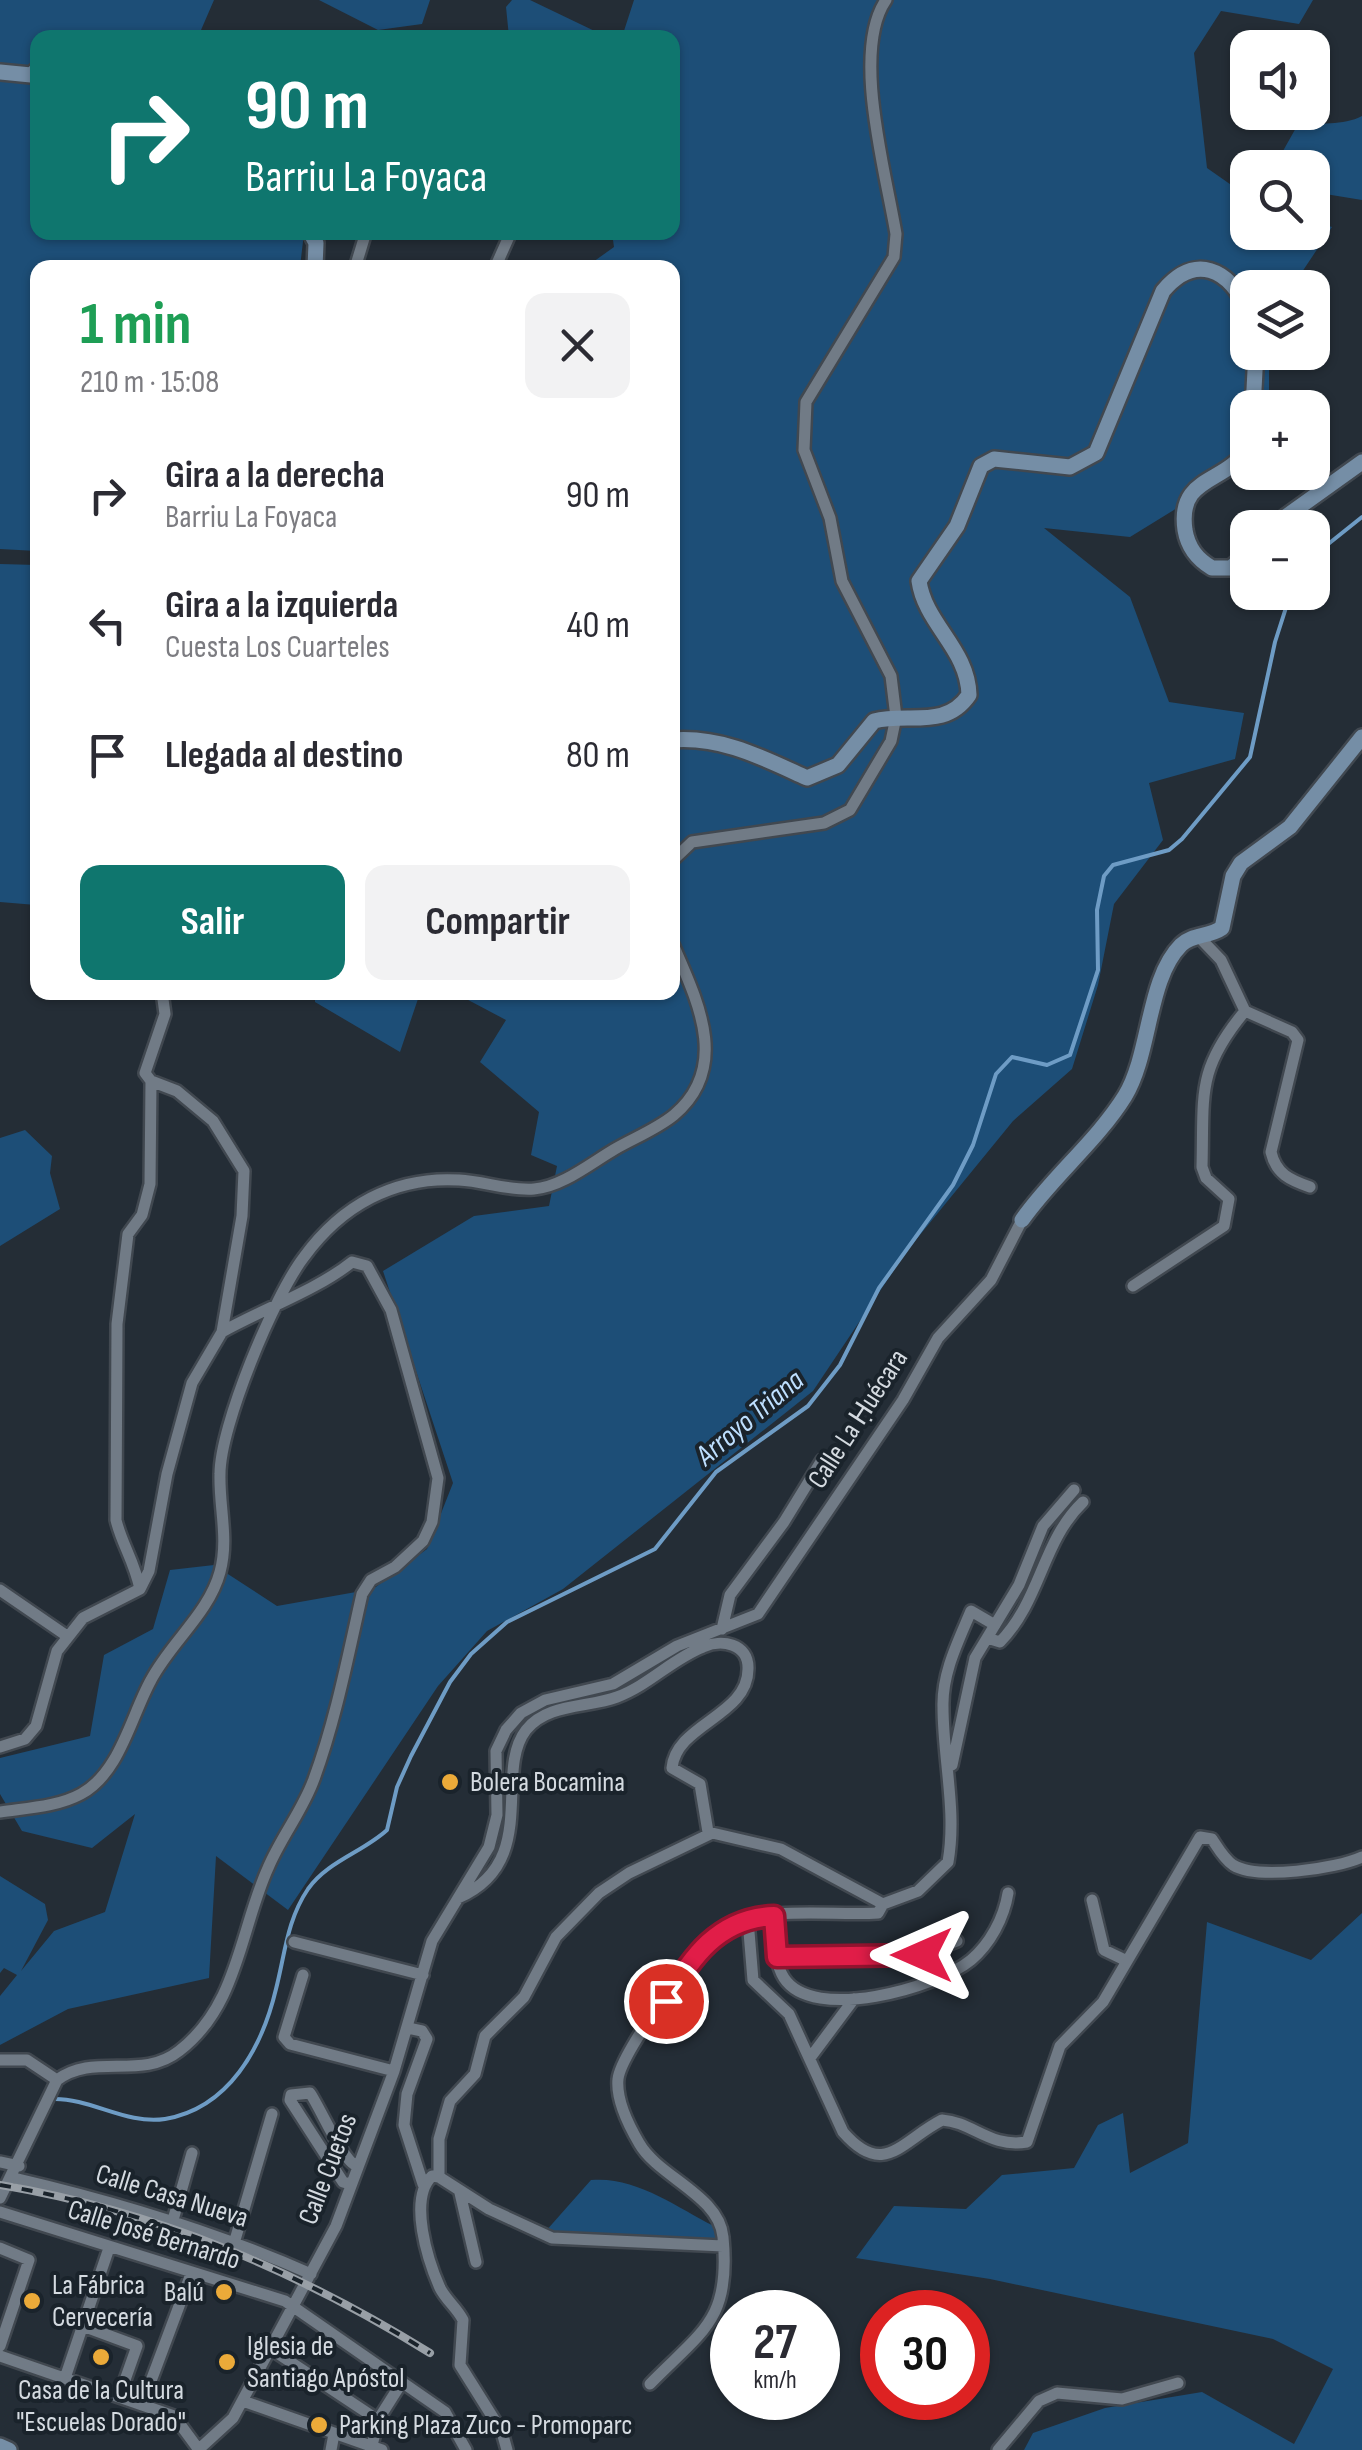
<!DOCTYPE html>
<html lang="es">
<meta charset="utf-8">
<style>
body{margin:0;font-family:"Sofia Sans Condensed",sans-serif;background:#f2f2f3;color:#2b2b33;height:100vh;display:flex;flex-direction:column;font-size:38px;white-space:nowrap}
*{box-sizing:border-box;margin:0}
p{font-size:32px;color:#7c7c81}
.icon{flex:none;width:55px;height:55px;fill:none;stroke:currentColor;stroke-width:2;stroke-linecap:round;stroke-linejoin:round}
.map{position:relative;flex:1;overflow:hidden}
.sheet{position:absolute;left:30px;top:260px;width:650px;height:740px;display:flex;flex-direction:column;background:#fff;border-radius:20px;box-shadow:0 2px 8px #0004}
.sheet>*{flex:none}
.hud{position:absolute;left:30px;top:30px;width:650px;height:210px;border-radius:20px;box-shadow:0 2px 8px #0004;background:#0f766e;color:#fff;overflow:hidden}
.controls{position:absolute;left:1230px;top:30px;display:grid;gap:20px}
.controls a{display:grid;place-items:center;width:100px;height:100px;border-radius:20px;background:#fff;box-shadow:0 2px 8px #0004;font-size:50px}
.speed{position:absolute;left:710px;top:2290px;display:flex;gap:20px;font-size:50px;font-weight:700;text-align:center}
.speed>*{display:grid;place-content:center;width:130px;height:130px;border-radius:50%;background:#fff;box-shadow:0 2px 8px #0004;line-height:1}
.speed small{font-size:25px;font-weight:400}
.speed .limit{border:15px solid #d22;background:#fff;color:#111}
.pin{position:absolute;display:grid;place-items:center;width:85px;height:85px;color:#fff;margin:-42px;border:5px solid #fff;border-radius:50%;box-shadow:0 2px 10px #0007}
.me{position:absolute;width:110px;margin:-55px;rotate:270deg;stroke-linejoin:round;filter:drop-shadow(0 0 8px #0008)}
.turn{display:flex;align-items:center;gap:35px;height:210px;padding:0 50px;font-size:45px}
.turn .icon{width:130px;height:130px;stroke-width:2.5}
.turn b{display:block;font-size:70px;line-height:85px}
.round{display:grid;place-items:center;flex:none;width:105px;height:105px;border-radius:20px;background:#f2f2f3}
.head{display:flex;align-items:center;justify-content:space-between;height:170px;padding:0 50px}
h1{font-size:60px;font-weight:700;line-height:75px;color:#1e9e55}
.action{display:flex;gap:20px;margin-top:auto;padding:20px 50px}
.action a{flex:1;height:115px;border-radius:20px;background:#0f766e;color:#fff;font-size:40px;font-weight:700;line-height:115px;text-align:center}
.action a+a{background:#f2f2f3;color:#2b2b33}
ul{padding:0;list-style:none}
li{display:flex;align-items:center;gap:30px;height:130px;padding:0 50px}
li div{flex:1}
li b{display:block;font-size:38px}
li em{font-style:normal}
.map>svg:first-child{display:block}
.green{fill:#1d4e77}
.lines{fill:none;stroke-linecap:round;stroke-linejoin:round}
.stream{stroke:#6e9cc5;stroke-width:4}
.street-casing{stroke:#414850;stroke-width:16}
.secondary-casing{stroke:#414850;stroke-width:20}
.street{stroke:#717b86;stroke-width:11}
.secondary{stroke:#758ea6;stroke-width:15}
.rail-casing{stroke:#989fa6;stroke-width:8}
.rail{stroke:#1a232b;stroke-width:4;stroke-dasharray:11;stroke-linecap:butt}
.route-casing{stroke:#92132f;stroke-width:25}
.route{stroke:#e11d48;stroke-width:18}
.poi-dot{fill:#ebaa39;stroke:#1a232b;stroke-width:4}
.labels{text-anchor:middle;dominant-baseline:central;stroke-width:8;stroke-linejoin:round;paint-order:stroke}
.street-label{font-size:28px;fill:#d4dae0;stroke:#1a232b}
.poi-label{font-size:28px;fill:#d4dae0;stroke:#1a232b;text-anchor:start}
.water-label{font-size:30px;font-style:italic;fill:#bedffe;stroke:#1a232b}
</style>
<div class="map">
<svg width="1362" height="2450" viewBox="0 0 1362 2450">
<rect width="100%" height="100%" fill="#242d36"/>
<path class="green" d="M 0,0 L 214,0 L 198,37 L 38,38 L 38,232 L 304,233 L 300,267 L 38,268 L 37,551 L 0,549 Z
M 319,0 L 430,0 L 422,24 L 378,30 Z
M 512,0 L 530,0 L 605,36 L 509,37 L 506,7 Z
M 634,0 L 1313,0 L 1299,24 L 1221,11 L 1194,53 L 1207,168 L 1247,196 L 1248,232 L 1312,232 L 1313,221 L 1332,227 L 1292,287 L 1248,288 L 1248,352 L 1269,353 L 1269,407 L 1248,408 L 1247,465 L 1130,537 L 1044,528 L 1130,597 L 1169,702 L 1244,713 L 1235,759 L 1149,783 L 1163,840 L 1114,904 L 1098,985 L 1072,1069 L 1013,1121 L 906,1252 L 813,1391 L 563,1589 L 487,1631 L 438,1686 L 288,1910 L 216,1856 L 209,1978 L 68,2009 L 0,2045 L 0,1996 L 17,1975 L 4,1968 L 0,1973 L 0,1876 L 45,1904 L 48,1920 L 21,1971 L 54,1931 L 105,1912 L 135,1814 L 92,1848 L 22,1831 L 0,1794 L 0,1758 L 90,1736 L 104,1655 L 153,1629 L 170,1570 L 214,1565 L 277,1606 L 373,1589 L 427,1549 L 453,1483 L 383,1271 L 474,1216 L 549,1206 L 557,1166 L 531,1155 L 539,1112 L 480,1062 L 506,1020 L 455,993 L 672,992 L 672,268 L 586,267 L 614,247 L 612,233 L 672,232 L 672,38 L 622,37 Z
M 1362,116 L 1362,200 L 1313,192 L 1312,168 L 1274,167 L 1297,126 C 1319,122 1343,126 1362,116 Z
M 0,564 L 37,565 L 36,905 L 0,902 Z
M 315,993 L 315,992 L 420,993 L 400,1052 L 315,1002 Z
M 25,1130 L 52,1156 L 50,1173 L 60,1209 L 0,1246 L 0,1138 Z
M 1362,1913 L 1362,2450 L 1024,2450 L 1033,2433 L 1105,2408 L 1202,2392 L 1294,2444 L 1333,2369 L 1273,2339 L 990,2279 L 856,2258 L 894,2206 L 966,2209 L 1002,2175 L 1074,2168 L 1098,2125 L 1123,2113 L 1130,2173 L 1188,2143 L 1207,1922 L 1311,1960 Z
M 591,2180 C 636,2176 676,2207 714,2226 L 717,2241 L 545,2232 Z"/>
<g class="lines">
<path class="stream" d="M 1312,557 L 1362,517
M 53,2099 C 91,2098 126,2125 165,2119 C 229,2108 262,2048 276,1989 C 285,1954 287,1920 308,1889 C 328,1861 363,1852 387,1830 L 397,1787 L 411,1756 L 450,1682 L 471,1654 L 507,1622 L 655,1549 L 716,1472 L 808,1406 L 840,1365 L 879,1288 L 953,1185 L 973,1145 L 996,1074 L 1012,1057 L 1047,1065 L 1070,1055 L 1098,970 L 1097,910 L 1104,876 L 1113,865 L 1169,850 L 1182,839 L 1250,757 L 1275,642 L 1291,592"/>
<g class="street-casing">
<path id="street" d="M 355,268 L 366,232
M 495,268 L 511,232
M 672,861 L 692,842 L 824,823 L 850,810 L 891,741 L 896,717 L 891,676 L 842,581 L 830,518 L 804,450 L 806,402 L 894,257 L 896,234 C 886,173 851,51 886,0
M 1199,937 L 1221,960 L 1245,1011 L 1292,1032 L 1298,1040 L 1271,1152 C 1276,1174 1290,1180 1310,1187
M 1133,1286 L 1224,1226 L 1229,1199 L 1206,1178 L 1202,1167 C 1204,1094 1196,1070 1245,1011
M 140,1589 C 134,1560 122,1545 116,1520 L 117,1324 L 128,1234 L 142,1215 L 150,1184 L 151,1081 L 145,1073 L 165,1014 L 162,992
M 0,1590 L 67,1636
M 722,1629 L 730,1595 L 784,1522 L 822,1460
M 987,1638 L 1000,1642 C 1041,1600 1042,1541 1083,1502
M 0,1747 L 25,1739 L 36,1726 L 57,1651 L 83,1618 L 140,1589 L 149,1571 L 167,1474 L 192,1383 L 222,1332 L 242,1216 L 244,1171 L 213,1121 L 177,1091 L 151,1081
M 952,1765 L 975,1658 L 1019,1585 L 1043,1526 L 1074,1490
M 0,1812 C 27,1808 57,1807 81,1794 C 120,1773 131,1716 151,1680 C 171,1642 209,1613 220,1572 C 229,1539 219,1507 220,1474 C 220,1426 274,1296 304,1257 C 341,1206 394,1176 459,1180 C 484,1181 508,1191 534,1189 C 562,1187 591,1163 615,1149 C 634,1138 657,1129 674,1115 C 732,1066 696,998 672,942
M 458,1898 C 541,1862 493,1773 526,1730 C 547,1703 588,1708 617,1697 C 649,1685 672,1659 703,1647 C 721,1639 749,1643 748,1669 C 748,1716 676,1724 672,1768 L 700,1784 L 708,1832 L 781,1849 L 883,1904 L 878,1913 C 831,1916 770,1905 728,1927 C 703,1940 621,2051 618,2079 C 616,2099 629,2126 639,2143 C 658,2177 719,2195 723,2237 C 731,2320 703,2330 650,2384
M 1092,1900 L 1104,1950 L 1127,1961
M 883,1904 L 918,1891 L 948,1862 C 957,1811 943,1759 943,1707 C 942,1673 958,1642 971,1611 L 995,1625
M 774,1916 C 776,1935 773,1961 784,1978 C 813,2023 937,1988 971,1960 C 990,1944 1004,1918 1008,1893
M 748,1920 L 753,1980 L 789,2014 L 843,2132 C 884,2179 901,2141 942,2120 C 973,2122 989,2148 1027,2142 L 1060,2046 L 1103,2002 L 1200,1837 L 1212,1839 C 1218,1848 1224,1859 1233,1865 C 1257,1880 1336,1869 1362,1857
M 294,1942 L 423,1975
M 777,1957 L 922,1955 L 957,1941
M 303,1975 L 284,2037 L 290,2044 L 394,2071
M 408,2028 L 422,2031 L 427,2039 L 407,2094 L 404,2125 L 423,2184
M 810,2058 L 854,1999
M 0,2060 L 27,2060 L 57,2080
M 0,2162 L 19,2166
M 439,2177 L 439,2139 L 450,2101 L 475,2074 L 485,2036 L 524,1997 L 556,1937 L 599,1893 L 629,1873 L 710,1834
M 439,2177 L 432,2176 C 408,2199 428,2261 440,2288 C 446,2300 457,2308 463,2320 L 460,2365 L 502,2432 L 507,2450
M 439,2177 L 489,2209 L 552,2238 L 723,2246
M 14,2178 C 117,2202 214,2231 311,2274
M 350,2184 L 343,2182 L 290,2100 L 291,2095 L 310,2093 C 321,2109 343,2162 357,2166
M 460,2193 L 476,2262
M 0,2198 L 57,2080 C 94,2052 141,2081 179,2051 C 238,2006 240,1930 268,1868 C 281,1837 303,1810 314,1779 C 336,1719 348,1656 362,1594 L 371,1580 L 395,1567 L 423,1541 L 432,1522 L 438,1478 L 391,1310 L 367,1266 L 352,1262 C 317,1290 263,1309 222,1332
M 0,2212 L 285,2301 L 445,2412 L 466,2450
M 173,2220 L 192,2153
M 235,2240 L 272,2114
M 0,2248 L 29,2260 L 0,2346
M 83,2326 L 137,2346 L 119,2397
M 268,2347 L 378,2420
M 0,2356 L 174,2416 L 199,2450
M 65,2378 L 109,2248
M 243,2401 L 382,2450
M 142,2405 L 191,2274
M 198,2450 L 233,2418 L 336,2226 L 394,2071 L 432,1941 L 489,1847 L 497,1815 L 496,1751 L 506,1730 L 521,1713 L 545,1700 L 613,1684 L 677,1646 L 758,1614 L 903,1400 L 938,1338 L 991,1280 L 1022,1220
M 331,2450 L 334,2434
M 371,2450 L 378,2420 L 402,2382
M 998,2450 L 1039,2401 L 1057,2393 L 1122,2399 L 1178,2383"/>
</g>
<g class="secondary-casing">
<path id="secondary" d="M 0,72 L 31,75 L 38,69
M 310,232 L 316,243 L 315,268
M 1253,408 L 1256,352
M 1248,447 C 1227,485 1177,474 1185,530 C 1188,548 1197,559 1212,568 L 1231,568 L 1248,552
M 1270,528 L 1362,462
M 672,740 C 722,736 763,758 807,778 L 838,765 L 874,721 C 908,712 945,730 969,695 C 968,649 925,624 919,581 L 957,526 L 981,466 L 994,459 L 1070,467 L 1096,453 L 1163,291 C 1195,253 1229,268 1248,311
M 1022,1220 C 1053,1176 1097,1141 1125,1096 C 1151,1053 1147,979 1181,945 C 1192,934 1209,937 1222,928 L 1233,876 L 1241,863 L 1290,827 L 1362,737
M 0,2446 L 9,2450"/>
</g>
<use href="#street" class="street"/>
<use href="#secondary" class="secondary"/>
<g class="rail-casing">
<path id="rail" d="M 0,2185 C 156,2211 296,2270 430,2353"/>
</g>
<use href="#rail" class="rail"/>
</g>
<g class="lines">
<g class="route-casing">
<path id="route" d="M 666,2001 C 691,1957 719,1918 774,1916 L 777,1957 L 922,1955"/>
</g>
<use href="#route" class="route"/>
</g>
<g class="poi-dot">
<circle cx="450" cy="1782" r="10"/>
<circle cx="224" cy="2292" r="10"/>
<circle cx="32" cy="2301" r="10"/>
<circle cx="101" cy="2357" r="10"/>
<circle cx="227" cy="2362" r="10"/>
<circle cx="319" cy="2425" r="10"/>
</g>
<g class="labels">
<g class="street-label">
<text transform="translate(858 1419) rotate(-57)">Calle La Ḥuécara</text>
<text transform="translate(328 2169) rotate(-69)">Calle Cuetos</text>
<text transform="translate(172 2196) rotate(17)">Calle Casa Nueva</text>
<text transform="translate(154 2235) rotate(17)">Calle José Bernardo</text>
</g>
<g class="poi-label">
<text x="470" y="1782">Bolera Bocamina</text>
<text x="52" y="2285">La Fábrica<tspan x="52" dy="32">Cervecería</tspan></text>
<text x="204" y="2292" text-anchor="end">Balú</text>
<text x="247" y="2346">Iglesia de<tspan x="247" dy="32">Santiago Apóstol</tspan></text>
<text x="101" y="2390" text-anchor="middle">Casa de la Cultura<tspan x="101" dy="32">"Escuelas Dorado"</tspan></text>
<text x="339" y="2425">Parking Plaza Zuco - Promoparc</text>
</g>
<g class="water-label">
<text transform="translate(750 1418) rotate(-40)">Arroyo Triana</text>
</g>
</g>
</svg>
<div class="controls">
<a><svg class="icon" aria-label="sound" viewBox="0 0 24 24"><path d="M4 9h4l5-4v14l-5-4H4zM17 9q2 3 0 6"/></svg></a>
<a><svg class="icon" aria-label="search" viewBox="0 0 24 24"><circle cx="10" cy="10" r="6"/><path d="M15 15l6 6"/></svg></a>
<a><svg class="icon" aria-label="layers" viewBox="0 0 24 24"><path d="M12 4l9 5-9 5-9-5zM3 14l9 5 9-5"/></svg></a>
<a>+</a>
<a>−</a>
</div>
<div class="speed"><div>27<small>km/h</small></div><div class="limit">30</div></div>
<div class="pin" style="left:666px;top:2001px;background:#d93025"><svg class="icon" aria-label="arrive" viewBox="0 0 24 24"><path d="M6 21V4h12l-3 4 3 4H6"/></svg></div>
<svg class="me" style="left:922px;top:1955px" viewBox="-20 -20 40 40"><path d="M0-17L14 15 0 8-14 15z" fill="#e11d48" stroke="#fff" stroke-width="4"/></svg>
<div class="hud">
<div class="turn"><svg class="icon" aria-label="right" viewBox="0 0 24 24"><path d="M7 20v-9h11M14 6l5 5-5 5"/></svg><div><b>90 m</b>Barriu La Foyaca</div></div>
</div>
<section class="sheet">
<div class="head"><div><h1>1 min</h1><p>210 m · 15:08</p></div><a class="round"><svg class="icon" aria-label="close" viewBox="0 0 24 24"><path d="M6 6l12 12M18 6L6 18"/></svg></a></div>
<ul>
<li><svg class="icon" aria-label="right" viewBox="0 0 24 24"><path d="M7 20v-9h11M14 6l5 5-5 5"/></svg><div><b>Gira a la derecha</b><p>Barriu La Foyaca</p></div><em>90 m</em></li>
<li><svg class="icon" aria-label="left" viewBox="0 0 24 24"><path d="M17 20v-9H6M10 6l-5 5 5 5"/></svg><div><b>Gira a la izquierda</b><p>Cuesta Los Cuarteles</p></div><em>40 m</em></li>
<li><svg class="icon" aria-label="arrive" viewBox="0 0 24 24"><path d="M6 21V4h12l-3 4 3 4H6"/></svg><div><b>Llegada al destino</b></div><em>80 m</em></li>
</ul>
<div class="action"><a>Salir</a><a>Compartir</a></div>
</section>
</div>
